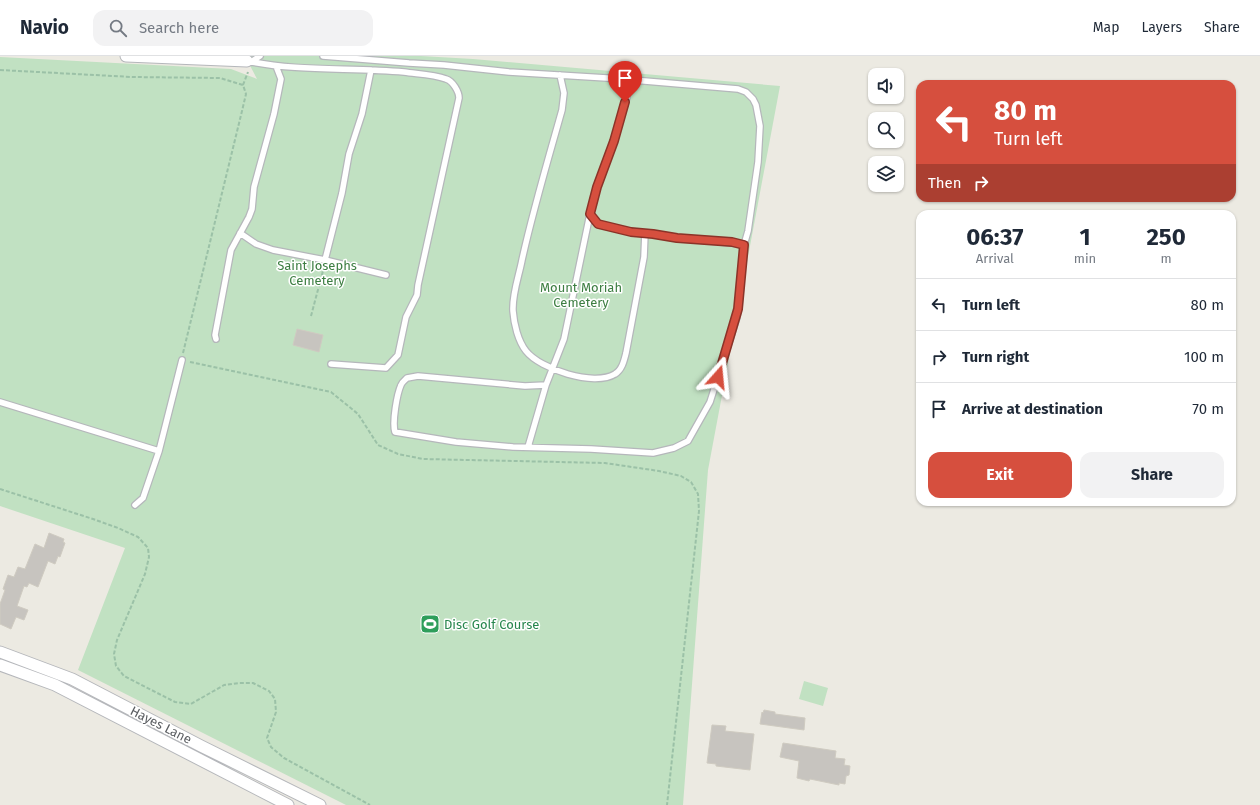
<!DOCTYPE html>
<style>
body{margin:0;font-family:"Fira Sans",sans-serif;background:#f2f2f3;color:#1f2937;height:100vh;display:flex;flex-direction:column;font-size:15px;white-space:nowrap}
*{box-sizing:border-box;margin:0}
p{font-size:13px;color:#747a83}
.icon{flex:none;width:22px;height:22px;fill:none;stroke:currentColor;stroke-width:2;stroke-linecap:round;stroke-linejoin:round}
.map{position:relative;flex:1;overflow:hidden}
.panel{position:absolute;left:916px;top:154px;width:320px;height:296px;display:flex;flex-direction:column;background:#fff;border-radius:12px;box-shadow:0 1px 3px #0004}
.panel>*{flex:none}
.guide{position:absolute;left:916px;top:24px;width:320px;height:122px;border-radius:12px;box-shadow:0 1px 3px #0004;background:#d64f3e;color:#fff;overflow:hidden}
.controls{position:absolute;left:868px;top:12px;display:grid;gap:8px}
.controls a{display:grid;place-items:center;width:36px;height:36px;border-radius:8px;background:#fff;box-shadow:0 1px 3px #0004;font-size:20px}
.pin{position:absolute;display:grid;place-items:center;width:34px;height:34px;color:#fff;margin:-41px -17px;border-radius:50% 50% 50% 0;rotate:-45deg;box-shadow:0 0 4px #0007}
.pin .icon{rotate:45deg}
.me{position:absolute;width:44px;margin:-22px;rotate:18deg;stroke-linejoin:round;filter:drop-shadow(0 0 3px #0008)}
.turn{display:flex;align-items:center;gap:14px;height:84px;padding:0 12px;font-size:18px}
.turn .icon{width:52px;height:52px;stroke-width:2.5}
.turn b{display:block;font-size:28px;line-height:34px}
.then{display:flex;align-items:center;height:38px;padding:0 12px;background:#0003;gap:8px;font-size:15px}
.eta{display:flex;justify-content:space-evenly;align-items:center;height:68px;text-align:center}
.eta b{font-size:24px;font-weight:700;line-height:28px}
.cta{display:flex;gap:8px;margin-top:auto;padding:8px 12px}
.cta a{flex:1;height:46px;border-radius:12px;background:#d64f3e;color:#fff;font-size:16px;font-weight:700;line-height:46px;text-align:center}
.cta a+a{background:#f2f2f3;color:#1f2937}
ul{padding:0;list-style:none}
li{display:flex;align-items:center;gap:12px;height:52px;padding:0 12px;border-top:1px solid #e0e1e3}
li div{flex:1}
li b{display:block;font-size:15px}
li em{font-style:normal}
header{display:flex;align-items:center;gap:24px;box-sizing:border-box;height:56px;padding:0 20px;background:#fff;border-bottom:1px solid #e0e1e3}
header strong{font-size:19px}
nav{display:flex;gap:22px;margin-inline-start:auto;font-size:14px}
.search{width:280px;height:36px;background:#f2f2f3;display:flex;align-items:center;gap:10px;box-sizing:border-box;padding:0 14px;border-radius:12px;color:#747a83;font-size:15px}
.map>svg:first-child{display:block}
.green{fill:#c1e1c2}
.building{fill:#c7c4bf;stroke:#cfcbc1}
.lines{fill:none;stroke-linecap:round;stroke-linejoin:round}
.service-casing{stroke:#b5b7bb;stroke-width:8}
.minor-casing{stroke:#b5b7bb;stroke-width:13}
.path{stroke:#9bc1a7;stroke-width:2;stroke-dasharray:4 2;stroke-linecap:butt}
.service{stroke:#fff;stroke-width:5.5}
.minor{stroke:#fff;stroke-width:11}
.route-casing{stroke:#8b3328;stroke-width:10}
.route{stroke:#d64f3e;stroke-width:7}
.labels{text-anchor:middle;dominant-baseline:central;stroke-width:3;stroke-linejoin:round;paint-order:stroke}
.park-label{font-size:13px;fill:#3d7e42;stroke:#fff}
.leisure-label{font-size:13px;fill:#27864d;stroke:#fff;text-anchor:start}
.street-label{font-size:13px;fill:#5a5d61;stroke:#fff}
</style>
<header>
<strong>Navio</strong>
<div class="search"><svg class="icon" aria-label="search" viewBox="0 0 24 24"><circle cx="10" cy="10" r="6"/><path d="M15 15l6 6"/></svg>Search here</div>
<nav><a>Map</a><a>Layers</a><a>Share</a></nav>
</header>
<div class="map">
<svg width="1260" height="749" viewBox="0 0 1260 749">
<rect width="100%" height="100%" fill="#eceae2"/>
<path class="green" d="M 245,0 L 421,0 L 473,3 L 780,30 L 708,414 L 683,749 L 346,749 L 78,614 L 125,492 L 0,450 L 0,1 L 231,13 L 257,23 Z
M 804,625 L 828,632 L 823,650 L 799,643 Z"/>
<path class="building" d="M 297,273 L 323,279 L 319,296 L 293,289 Z
M 49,477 L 64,483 L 63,486 L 65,487 L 60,501 L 58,500 L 55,508 L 48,505 L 38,531 L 29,527 L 27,531 L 24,530 L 17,550 L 28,554 L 24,564 L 16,561 L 11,573 L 0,568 L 0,548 L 5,534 L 3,533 L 8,519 L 14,521 L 18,511 L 25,513 L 35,488 L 44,492 Z
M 764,654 L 775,656 L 775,658 L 805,662 L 804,674 L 760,668 L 762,656 L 763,657 Z
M 712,669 L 726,670 L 725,675 L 754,678 L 750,714 L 716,710 L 716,708 L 707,707 Z
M 783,687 L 836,695 L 835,702 L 845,703 L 844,709 L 850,710 L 849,719 L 846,720 L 845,728 L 839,727 L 839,729 L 810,723 L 809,725 L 797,722 L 799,705 L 780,701 Z"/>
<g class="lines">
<g class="service-casing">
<path id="service" d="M 323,0 L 409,7 L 444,9 L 509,16 L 623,23 L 633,24 L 738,33 L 746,36 L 753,43 L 756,49 L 760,70 L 758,106 L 748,175 L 744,189 L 739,248 L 737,261 L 710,346 L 688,385 L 674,392 L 653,397 L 591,393 L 513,391 L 456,386 L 395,376 C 392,366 397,338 401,329 C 402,326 405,324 407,322 L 418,320 L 525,330 L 546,329 L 564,283 L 590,158 L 597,131 L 614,85 L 627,41 L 626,32 L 623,23
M 247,4 L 247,5 C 299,16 352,11 404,16 C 418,18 433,18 446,23 C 453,25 459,36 459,42 L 418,229 L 417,239 L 406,261 L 398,299 L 386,312 L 331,308
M 251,6 L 260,0
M 560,19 L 564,37 L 562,54 C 548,104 533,154 522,204 C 519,220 512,238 513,255 C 514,268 518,285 526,295 C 540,313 594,331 615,318 C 622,314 624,305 626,297 L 644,201 L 645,177
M 590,158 L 598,168 L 631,176 L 653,178 L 677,182 L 732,187 L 744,189
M 240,177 L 256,188 L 273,194 L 325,204 L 386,219
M 325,204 L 342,137 L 349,98 L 362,58 L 371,14
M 216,283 L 215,279 L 231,194 L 249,161 L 252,153 L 254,131 L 274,58 L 281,23 L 276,10
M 0,346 L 159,395
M 528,391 L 546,329
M 135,449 L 143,442 L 159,395 L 182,304"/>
</g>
<g class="minor-casing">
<path id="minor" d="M 126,0 L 247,5
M 0,596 L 72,623 L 201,690 L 320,749
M 0,609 L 55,629 L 288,749"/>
</g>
<path class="path" d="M 0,14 L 132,21 L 220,22 L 243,29
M 311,260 L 324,211
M 183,297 L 242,55 L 246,38 L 243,29 L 248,16
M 190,306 L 331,336 L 358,358 L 378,389 L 398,398 L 423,403 L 605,407 L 659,415 L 681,420 L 691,426 L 698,438 L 699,455 L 667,749
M 0,433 L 93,463 L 118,472 L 138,481 L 148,492 L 149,501 L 145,518 L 117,584 L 114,598 L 116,610 L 124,620 L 175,646 L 191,648 L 224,629 L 239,627 L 253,627 L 269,635 L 275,643 L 276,656 L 267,682 L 271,691 L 284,702 L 370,749"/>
<use href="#service" class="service"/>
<use href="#minor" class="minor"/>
</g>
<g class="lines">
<g class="route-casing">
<path id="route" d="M 625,46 L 614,85 L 597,131 L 590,158 L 598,168 L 631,176 L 653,178 L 677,182 L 732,186 L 744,189 L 738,253 L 718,321"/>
</g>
<use href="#route" class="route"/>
</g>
<defs>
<g id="stadium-square" transform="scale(1)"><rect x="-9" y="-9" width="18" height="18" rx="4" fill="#2e9e5b" stroke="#fff"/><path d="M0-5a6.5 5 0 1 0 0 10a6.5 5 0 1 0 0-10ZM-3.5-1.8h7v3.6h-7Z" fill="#fff"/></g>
</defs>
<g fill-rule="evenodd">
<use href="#stadium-square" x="430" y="568"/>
</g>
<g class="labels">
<g class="park-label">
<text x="317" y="209">Saint Josephs<tspan x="317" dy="15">Cemetery</tspan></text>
<text x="581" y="231">Mount Moriah<tspan x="581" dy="15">Cemetery</tspan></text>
</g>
<g class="leisure-label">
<text x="444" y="568">Disc Golf Course</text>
</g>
<g class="street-label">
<text transform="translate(161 669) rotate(27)">Hayes Lane</text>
</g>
</g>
</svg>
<div class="controls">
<a><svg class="icon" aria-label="sound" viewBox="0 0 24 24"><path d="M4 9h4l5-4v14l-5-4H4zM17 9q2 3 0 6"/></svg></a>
<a><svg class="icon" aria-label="search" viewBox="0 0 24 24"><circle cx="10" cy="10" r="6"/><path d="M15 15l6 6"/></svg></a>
<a><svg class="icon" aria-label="layers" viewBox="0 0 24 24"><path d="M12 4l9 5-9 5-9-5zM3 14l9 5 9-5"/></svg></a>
</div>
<div class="pin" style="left:625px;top:46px;background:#d93025"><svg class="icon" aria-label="arrive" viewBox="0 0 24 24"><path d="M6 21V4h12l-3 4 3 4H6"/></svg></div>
<svg class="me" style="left:718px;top:321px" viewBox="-20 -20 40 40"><path d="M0-17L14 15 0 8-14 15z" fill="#d64f3e" stroke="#fff" stroke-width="4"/></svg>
<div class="guide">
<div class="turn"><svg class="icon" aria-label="left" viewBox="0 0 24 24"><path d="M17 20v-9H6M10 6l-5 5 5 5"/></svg><div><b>80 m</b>Turn left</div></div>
<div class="then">Then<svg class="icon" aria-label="right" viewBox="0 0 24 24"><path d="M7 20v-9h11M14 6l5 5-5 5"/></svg></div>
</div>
<section class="panel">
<div class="eta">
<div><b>06:37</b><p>Arrival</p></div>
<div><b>1</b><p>min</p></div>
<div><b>250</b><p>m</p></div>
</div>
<ul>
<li><svg class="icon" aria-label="left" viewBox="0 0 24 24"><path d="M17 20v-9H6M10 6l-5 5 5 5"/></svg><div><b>Turn left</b></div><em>80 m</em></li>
<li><svg class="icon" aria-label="right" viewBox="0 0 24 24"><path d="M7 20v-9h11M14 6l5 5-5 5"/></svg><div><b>Turn right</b></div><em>100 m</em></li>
<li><svg class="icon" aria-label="arrive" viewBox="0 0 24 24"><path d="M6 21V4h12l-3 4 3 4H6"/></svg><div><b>Arrive at destination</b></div><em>70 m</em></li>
</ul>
<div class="cta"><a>Exit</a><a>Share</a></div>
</section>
</div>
